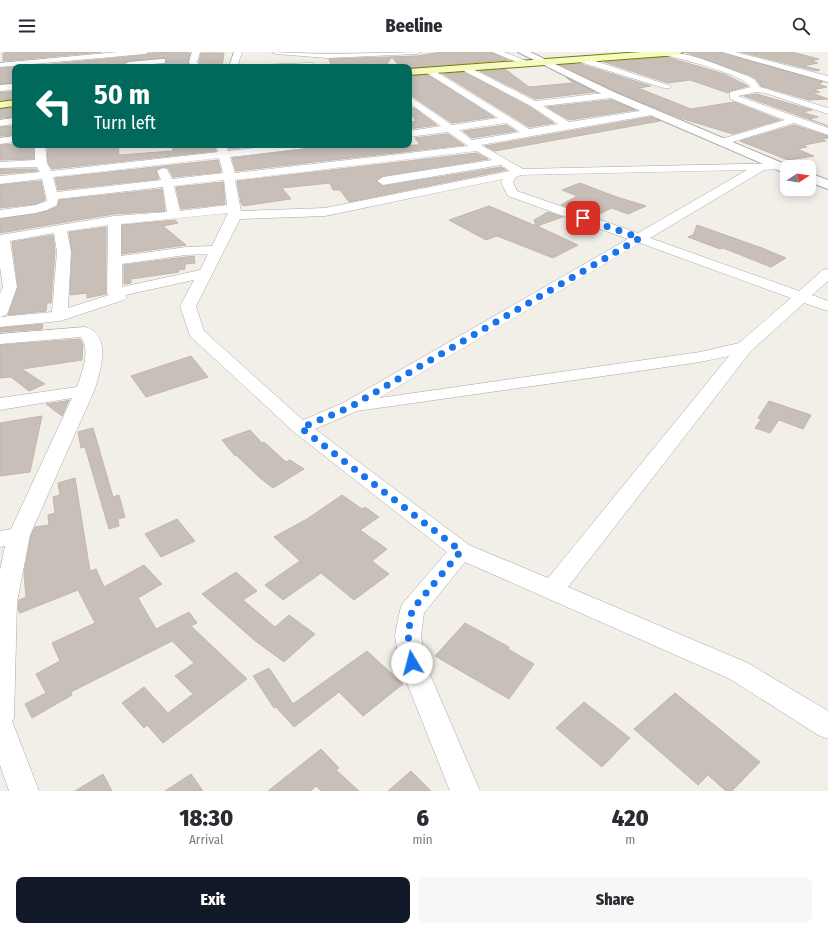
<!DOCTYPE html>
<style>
body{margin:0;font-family:"Fira Sans Condensed",sans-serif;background:#f7f7f7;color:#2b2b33;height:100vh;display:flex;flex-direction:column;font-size:15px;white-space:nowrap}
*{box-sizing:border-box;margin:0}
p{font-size:13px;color:#7c7c81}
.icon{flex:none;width:22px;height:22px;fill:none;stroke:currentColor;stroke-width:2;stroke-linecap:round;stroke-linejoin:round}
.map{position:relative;height:739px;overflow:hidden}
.side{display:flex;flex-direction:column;background:#fff;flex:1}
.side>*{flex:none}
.banner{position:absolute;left:12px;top:12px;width:400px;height:84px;border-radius:8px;box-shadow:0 2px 10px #0003;background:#00695c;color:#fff;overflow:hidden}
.needle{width:26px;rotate:78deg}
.fabs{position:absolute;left:780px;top:108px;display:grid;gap:8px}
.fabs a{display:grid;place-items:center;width:36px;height:36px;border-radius:8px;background:#fff;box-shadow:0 2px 10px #0003;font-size:20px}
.pin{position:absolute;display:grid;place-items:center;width:34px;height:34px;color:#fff;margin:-17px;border-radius:8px;box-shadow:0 2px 6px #0006}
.me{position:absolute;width:44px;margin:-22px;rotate:352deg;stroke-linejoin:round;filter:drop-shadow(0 0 3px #0008)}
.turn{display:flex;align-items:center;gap:14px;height:84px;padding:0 16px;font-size:18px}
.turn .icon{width:52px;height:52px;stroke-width:2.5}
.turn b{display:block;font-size:28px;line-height:34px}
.eta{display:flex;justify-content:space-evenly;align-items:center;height:68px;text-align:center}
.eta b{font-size:24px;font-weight:800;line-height:28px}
.primary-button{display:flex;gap:8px;margin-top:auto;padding:8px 16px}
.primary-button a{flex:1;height:46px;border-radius:8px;background:#111827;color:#fff;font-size:16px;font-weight:800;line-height:46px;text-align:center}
.primary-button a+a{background:#f7f7f7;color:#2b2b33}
header{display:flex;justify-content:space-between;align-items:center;height:52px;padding:0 16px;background:#fff;font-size:18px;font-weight:800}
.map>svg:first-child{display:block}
.building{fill:#c7bfb8;stroke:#c4b6ab}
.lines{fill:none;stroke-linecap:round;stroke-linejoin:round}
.minor-casing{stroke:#a9a9a9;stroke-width:1}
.tertiary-casing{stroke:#a9a9a9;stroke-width:2}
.secondary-casing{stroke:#707d05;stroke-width:2}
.minor{fill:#fff;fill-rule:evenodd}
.tertiary{fill:#fff;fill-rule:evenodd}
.secondary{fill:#f7fabf;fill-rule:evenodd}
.route{stroke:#1a73e8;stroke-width:7;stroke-dasharray:0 12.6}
</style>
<header><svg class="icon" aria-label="menu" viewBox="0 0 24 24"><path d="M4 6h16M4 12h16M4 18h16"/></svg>Beeline<svg class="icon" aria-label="search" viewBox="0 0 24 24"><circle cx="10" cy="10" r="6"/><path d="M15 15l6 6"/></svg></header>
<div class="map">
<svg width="828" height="739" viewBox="0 0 828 739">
<rect width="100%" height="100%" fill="#f2efe9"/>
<path class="building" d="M 11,0 L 102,0 L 3,9 L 3,1 Z
M 179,0 L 190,1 L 188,10 L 190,15 L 174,15 L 174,13 L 135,15 L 165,12 L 166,7 L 165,6 L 129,9 L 124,11 L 128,15 L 44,15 L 42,13 L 145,3 L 150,1 Z
M 441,0 L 491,0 L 508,8 L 409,16 L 400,15 L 392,5 L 385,15 L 332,15 L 329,7 L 417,4 Z
M 684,0 L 721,0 L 823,30 L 818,32 L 827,35 L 813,38 L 820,40 L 812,41 L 828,47 L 809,48 L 761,34 L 756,27 L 749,23 Z
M 741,0 L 792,0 L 819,7 L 811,9 L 818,11 L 803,14 L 820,18 L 816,19 Z
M 201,1 L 224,1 L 222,15 L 201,15 L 199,10 Z
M 667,5 L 724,22 L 748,34 L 730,39 L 728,41 L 690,28 L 668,31 L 604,10 Z
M 581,12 L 651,34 L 638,36 L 691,57 L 734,50 L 780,68 L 733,82 L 680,66 L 617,40 L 561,13 Z
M 15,15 L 15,31 L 0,32 L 0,16 Z
M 505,17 L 529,35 L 573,31 L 566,25 L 595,40 L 535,47 L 480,19 Z
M 464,20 L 530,55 L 554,71 L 529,75 L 443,22 Z
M 428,23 L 494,65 L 452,71 L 409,42 L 409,24 Z
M 0,40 L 15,40 L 15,47 L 0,48 Z
M 757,42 L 812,58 L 802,60 L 818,65 L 809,67 L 828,74 L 744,44 Z
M 610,48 L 635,58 L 569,68 L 547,55 Z
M 15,56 L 15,65 L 0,66 L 0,57 Z
M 414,56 L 437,73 L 409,77 L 409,70 L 416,69 L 409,60 L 409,57 Z
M 650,65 L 660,69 L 495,99 L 485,94 Z
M 506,73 L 516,79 L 472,86 L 463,79 Z
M 794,73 L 828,84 L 828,86 L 821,87 L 826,89 L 804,93 L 807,95 L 797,97 L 814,104 L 788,108 L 740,89 Z
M 15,74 L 15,83 L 0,84 L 0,75 Z
M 448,82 L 464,93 L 236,119 L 232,106 L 307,97 L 313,93 L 420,93 L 415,86 Z
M 15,92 L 19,93 L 19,96 L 34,94 L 34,107 L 0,108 L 0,93 Z
M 47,93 L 118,93 L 119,103 L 173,99 L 172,94 L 185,93 L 187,93 L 188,96 L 215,94 L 216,99 L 52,117 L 48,111 Z
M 228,93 L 266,93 L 229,97 Z
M 477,101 L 488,107 L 383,124 L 376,129 L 383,134 L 501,115 L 506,118 L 349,150 L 340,138 L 333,138 L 330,131 L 282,136 L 291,147 L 243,154 L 241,151 L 237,129 Z
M 218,108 L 221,120 L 173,125 L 168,116 L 163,115 L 156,118 L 159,127 L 58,138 L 55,126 Z
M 0,117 L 36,117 L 38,119 L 0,122 Z
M 41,129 L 45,148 L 36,152 L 0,156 L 0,133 Z
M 223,130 L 225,152 L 181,157 L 176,135 Z
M 580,131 L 614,144 L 646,154 L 628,162 L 612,156 L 595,164 L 561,153 L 577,144 L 562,138 Z
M 162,137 L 165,159 L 114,162 L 0,181 L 0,167 L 47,159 L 58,154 L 59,148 Z
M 489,154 L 536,174 L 534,168 L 548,160 L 563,165 L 537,174 L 578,193 L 553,206 L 497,184 L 486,188 L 449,168 Z
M 175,168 L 178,171 L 163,174 L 186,193 L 122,202 L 122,173 Z
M 697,173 L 762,196 L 786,206 L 771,215 L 723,196 L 720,197 L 688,185 L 693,183 Z
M 106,175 L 106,242 L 87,246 L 87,241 L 70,243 L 72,200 L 69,180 Z
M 53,183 L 55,200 L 51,251 L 47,251 L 46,259 L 8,263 L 18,235 L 12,190 Z
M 194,204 L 195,211 L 185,212 L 185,217 L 178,218 L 179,220 L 131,227 L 131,231 L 124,232 L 124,213 Z
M 43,272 L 42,277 L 0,280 L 0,276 Z
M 80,287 L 83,293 L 82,308 L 22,317 L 45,332 L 29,339 L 11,325 L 0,326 L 0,293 Z
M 191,304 L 208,325 L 146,345 L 131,324 Z
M 69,348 L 62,364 L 46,352 L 66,349 Z
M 769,349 L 811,363 L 803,377 L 779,368 L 770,381 L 755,376 L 761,367 L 758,366 Z
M 42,364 L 30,420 L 0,424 L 0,371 Z
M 93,376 L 113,445 L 119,443 L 125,465 L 118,467 L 119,474 L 109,477 L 85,395 L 81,396 L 78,380 Z
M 250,378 L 262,391 L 264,390 L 286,410 L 290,408 L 304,417 L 273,436 L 260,426 L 236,403 L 235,404 L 222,388 Z
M 75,426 L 90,519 L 96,517 L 104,535 L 144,513 L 162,532 L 138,546 L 156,577 L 189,560 L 197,571 L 191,574 L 247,627 L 163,691 L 147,673 L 144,676 L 122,651 L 144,635 L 168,661 L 193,642 L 175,624 L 194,611 L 172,589 L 71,640 L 72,643 L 32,666 L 25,652 L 46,641 L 36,622 L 60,609 L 52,591 L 95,571 L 78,538 L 20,561 L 18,557 L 19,548 L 26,545 L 24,521 L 31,483 L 35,475 L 49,473 L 48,463 L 55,461 L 53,445 L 60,443 L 58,431 Z
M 342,443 L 362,457 L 365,455 L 379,465 L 360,478 L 387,497 L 372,509 L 389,522 L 354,548 L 321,521 L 283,548 L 265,533 L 300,509 L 274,485 L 307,467 Z
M 177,467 L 195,489 L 161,505 L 145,482 Z
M 236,520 L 257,539 L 243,548 L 275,575 L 289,563 L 315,582 L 284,610 L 254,588 L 202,542 Z
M 465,571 L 509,595 L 508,597 L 534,612 L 509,647 L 435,604 Z
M 367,599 L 403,632 L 363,664 L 339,640 L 294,675 L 276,655 L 274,656 L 253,624 L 269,616 L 293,652 Z
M 675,641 L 760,710 L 732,739 L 726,739 L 708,723 L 698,733 L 634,677 Z
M 584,650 L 630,686 L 602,715 L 556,676 Z
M 321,697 L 339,716 L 336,718 L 359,739 L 321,739 L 316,734 L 311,739 L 268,739 Z
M 411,719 L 431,739 L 388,739 Z
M 103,722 L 112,739 L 75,739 Z
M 191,722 L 203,739 L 165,739 Z"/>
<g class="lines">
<g class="minor-casing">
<path id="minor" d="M 118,0 L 149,0 L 145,2 L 0,15 L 0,11 Z
M 192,0 L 200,0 L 197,10 L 200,15 L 192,15 L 189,10 Z
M 234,0 L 242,0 L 237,15 L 229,15 Z
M 272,0 L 327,2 L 421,0 L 417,2 L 327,6 L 276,2 Z
M 492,0 L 504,0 L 534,12 L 533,14 L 527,14 Z
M 664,0 C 692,0 722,15 748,24 L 755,28 L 760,35 L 828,56 L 828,62 L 765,41 L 757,40 L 738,44 L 828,76 L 828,83 L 794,71 L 726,92 L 718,92 L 717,90 L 718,88 L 785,68 L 730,47 L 730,40 L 751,35 C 742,22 682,7 664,3 Z
M 722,0 L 735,0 L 828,24 L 828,30 Z
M 580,6 L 586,6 L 671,34 L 670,36 L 664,36 L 580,10 Z
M 162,7 L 165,7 L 165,11 L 129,14 L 125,12 L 129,10 Z
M 310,11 L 313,11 L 313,15 L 256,15 L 260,13 Z
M 467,14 L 535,49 L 612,40 L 617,43 L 612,46 L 543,54 L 569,70 L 652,57 L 657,60 L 652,63 L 481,93 L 523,117 L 781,111 L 787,114 L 781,117 L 764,118 L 650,186 L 799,239 L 823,218 L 828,217 L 828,229 L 812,243 L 828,249 L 828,259 L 804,251 L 751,299 L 568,535 L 748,611 L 828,659 L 828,687 L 818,683 L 730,627 L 465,510 L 424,561 L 421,583 L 425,611 L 480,739 L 450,739 L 399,611 L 395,583 L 400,558 L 403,551 L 447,500 L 294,380 L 190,284 L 180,254 L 194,228 L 125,243 L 127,245 L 124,248 L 60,269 L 0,275 L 0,265 L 52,260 L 57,200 L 54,181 L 10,189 L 17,235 L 8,260 L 6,263 L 0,265 L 0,241 L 3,235 L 0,215 L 0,183 L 114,164 L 167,160 L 163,135 L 58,147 L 57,153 L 47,158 L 36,161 L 0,166 L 0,158 L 36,153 L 47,149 L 42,127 L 0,132 L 0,124 L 40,120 L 37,115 L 0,116 L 0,110 L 35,108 L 35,93 L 45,93 L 47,111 L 51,119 L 218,100 L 216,93 L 226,93 L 228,99 L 279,93 L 312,93 L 307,96 L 230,105 L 235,121 L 468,94 L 448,80 L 409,85 L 409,79 L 441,74 L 409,51 L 409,44 L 452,73 L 498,66 L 427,21 L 426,19 L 430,16 L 529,77 L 558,72 L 531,54 L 464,19 L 463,17 ZM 506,71 L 520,80 L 472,88 L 459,78 ZM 477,99 L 492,108 L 383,125 L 377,129 L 383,133 L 501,113 L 510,119 L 325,156 L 241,159 L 235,128 ZM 219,106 L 223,121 L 172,127 L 167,117 L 163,116 L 157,119 L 161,128 L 57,140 L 53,125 ZM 747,118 L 638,181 L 517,139 L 513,130 L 516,125 L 521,123 ZM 503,127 L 501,130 L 508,144 L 628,187 L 343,351 L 303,368 L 204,279 L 196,254 L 240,167 L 325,164 ZM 224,128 L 227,153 L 180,159 L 174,134 ZM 228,161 L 212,194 L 186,195 L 121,204 L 121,172 ZM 108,173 L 107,241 L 109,243 L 68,256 L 71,200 L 67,179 ZM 640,191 L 791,246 L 739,291 L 700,300 L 379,346 ZM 208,202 L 200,218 L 122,235 L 122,212 L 186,203 ZM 729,304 L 548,526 L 469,493 L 315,377 L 357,359 L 639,319 L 700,310 Z
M 15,32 L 15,38 L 0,39 L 0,33 Z
M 15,66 L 15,72 L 0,74 L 0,68 Z
M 15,84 L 15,90 L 0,92 L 0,86 Z
M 85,275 C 113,282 100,321 94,339 L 30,483 L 17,550 L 14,666 L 12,669 L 39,739 L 9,739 L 0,713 L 0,518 L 5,494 L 0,495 L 0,479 L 11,477 L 72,346 L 0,358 L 0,346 L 77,335 C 82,320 91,298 81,285 L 0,292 L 0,282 Z"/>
</g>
<g class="tertiary-casing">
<path id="tertiary" d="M 518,0 L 530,0 L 616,41 L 792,115 L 787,115 L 787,121 L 782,120 L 608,45 Z
M 809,121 L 828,128 L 828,137 L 809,130 Z"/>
</g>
<g class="secondary-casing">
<path id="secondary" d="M 641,0 L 683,0 L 678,3 L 409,23 L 409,17 Z
M 15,48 L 15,54 L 0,56 L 0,50 Z"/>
</g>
<use href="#minor" class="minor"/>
<use href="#tertiary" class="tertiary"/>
<use href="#secondary" class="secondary"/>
</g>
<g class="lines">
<path class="route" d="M 412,611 L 408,583 L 412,558 L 461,499 L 301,376 L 350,355 L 640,186 L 583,166"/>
</g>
</svg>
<div class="fabs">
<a><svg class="needle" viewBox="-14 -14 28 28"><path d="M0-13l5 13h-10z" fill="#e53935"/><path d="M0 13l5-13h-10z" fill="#7c7c81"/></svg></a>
</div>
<div class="pin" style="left:583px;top:166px;background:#d93025"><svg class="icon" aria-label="arrive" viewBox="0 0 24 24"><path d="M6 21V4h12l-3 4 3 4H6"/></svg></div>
<svg class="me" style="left:412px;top:611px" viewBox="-20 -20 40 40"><circle r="19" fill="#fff"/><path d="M0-13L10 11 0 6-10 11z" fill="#1a73e8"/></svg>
<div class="banner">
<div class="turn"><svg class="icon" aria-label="left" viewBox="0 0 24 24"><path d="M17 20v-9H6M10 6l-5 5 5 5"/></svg><div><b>50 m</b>Turn left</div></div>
</div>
</div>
<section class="side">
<div class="eta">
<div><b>18:30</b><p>Arrival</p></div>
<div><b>6</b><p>min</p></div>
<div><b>420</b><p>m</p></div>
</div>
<div class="primary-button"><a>Exit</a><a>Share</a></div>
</section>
